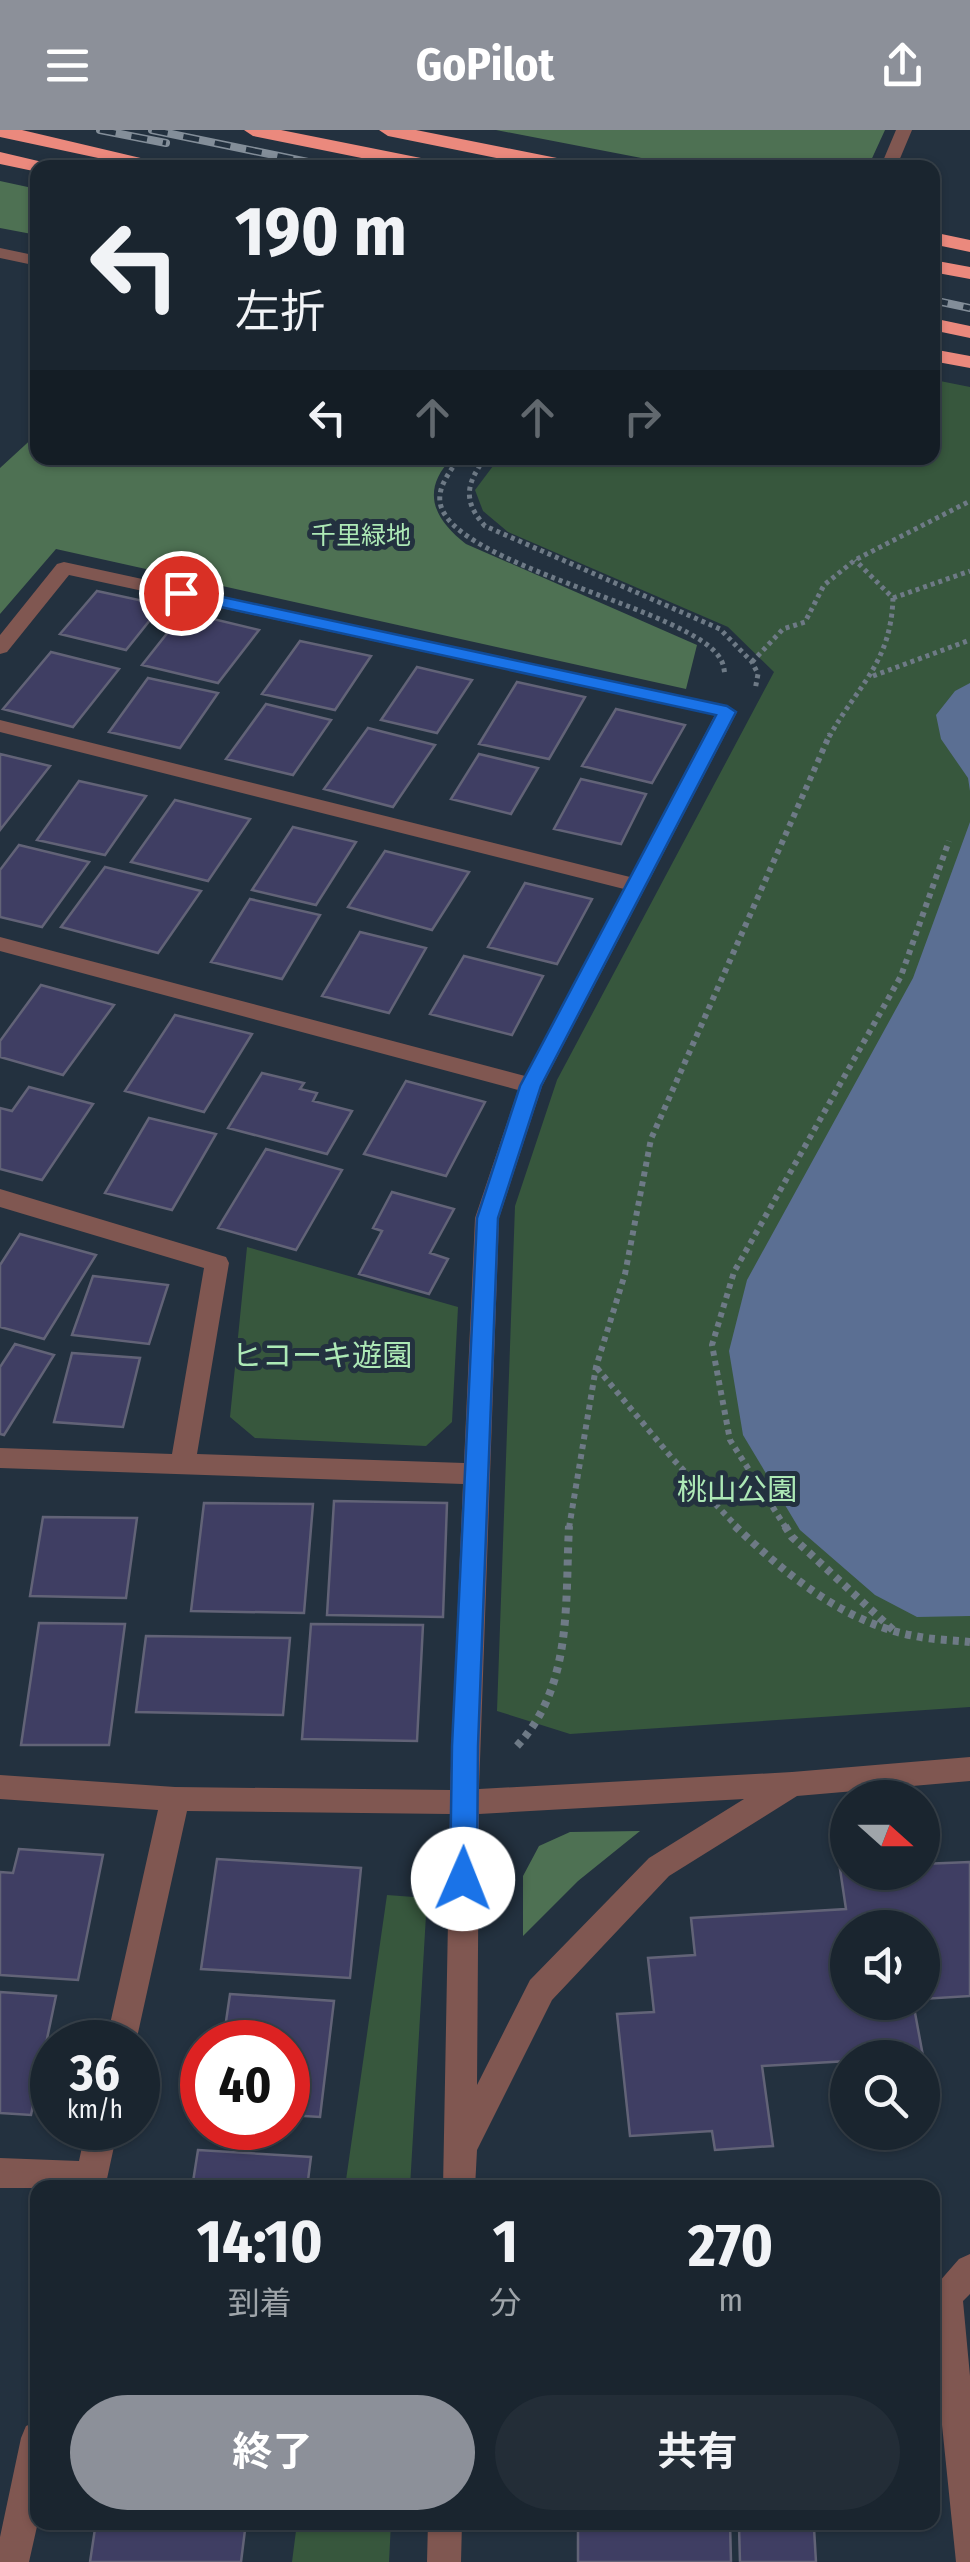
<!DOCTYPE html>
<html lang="ja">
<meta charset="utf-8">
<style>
body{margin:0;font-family:"Fira Sans Condensed","Noto Sans JP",sans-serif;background:#232d37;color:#f1f3f6;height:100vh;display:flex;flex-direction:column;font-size:38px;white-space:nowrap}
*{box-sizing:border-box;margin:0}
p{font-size:32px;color:#9fa5aa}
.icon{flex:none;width:55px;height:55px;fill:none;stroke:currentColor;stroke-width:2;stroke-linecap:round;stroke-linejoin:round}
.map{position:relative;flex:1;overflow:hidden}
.panel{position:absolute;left:30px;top:2050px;width:910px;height:350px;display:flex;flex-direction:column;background:#1a252f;border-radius:20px;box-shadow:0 2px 8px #0004,0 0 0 2px #38424b}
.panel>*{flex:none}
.top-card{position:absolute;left:30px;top:30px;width:910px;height:305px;border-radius:20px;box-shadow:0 2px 8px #0004,0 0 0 2px #38424b;background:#1a252f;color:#f1f3f6;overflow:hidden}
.needle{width:65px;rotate:111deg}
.tools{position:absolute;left:830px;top:1650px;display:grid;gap:20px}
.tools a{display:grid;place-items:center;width:110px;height:110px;border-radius:50%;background:#1a252f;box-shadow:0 2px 8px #0004,0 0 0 2px #38424b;font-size:50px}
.speed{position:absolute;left:30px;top:1890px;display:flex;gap:20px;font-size:50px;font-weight:700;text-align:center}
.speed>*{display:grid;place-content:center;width:130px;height:130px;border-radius:50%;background:#1a252f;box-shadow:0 2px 8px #0004,0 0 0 2px #38424b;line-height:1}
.speed small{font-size:25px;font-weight:400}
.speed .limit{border:15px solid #d22;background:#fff;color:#111}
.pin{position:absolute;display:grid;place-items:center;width:85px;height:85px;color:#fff;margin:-42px;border:5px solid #fff;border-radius:50%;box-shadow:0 2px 10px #0007}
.me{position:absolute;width:110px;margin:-55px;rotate:1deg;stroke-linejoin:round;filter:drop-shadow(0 0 8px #0008)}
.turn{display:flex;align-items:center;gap:35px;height:210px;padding:0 40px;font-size:45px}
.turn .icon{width:130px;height:130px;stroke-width:2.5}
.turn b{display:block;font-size:70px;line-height:85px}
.lanes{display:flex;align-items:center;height:95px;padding:0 40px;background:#0003;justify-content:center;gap:50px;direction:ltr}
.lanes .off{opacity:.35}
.eta{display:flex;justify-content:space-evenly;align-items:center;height:170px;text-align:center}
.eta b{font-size:60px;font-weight:700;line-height:70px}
.cta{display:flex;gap:20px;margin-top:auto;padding:20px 40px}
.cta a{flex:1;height:115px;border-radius:60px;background:#8c9099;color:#fff;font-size:40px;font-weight:700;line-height:115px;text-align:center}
.cta a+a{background:#232d37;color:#f1f3f6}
header{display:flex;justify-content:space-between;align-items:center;height:130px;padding:0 40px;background:#8c9099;color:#fff;font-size:45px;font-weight:700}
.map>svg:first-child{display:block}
.green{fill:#37573d}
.forest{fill:#4e7153}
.water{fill:#5b6f93}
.building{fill:#3f3e63;stroke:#626377;stroke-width:2.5}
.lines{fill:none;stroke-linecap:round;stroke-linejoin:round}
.path-far2{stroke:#6e7a86;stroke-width:5;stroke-dasharray:4 4;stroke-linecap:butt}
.path-far1{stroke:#6e7a86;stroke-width:6;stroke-dasharray:5 5;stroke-linecap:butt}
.path{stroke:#6e7a86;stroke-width:8;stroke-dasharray:6 6;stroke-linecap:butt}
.minor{fill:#805751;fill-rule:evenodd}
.highway{fill:#eb897d;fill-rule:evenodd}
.rail-casing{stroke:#838e99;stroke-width:8}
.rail{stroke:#23313f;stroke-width:5;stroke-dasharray:16;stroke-linecap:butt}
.route{fill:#1a73e8;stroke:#114b97;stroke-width:2.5}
.labels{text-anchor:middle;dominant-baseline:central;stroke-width:10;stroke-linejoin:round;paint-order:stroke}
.far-park-label{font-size:25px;fill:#ade9b6;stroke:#23313f}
.park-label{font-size:30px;fill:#ade9b6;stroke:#23313f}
</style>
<header><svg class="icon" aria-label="menu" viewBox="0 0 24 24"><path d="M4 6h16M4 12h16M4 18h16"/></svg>GoPilot<svg class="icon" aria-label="share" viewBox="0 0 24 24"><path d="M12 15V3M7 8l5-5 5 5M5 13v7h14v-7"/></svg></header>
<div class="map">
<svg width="970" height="2432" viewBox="0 0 970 2432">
<rect width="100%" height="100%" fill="#23313f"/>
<path class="green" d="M 935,250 L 970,257 L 970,1577 L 570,1604 L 497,1581 L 515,1076 L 557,950 L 774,542 L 728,497 L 508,402 L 483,381 L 475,360 L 499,328 L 932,328 Z
M 247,1117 L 458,1177 L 452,1292 L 426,1316 L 255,1308 L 230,1287 Z
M 387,1765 L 427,1768 L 410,2057 L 345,2057 Z
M 297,2393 L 391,2393 L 389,2432 L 292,2432 Z"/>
<path class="forest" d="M 496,0 L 885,0 L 868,37 L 688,37 Z
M 0,51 L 37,59 L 37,105 L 0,98 Z
M 37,304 L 38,328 L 452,328 C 420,361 434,389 466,414 L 697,515 L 686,559 L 56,419 L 0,484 L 0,338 Z
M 640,1701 L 578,1751 L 523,1806 L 523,1746 L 539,1716 L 570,1702 Z"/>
<path class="water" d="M 970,553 L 970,661 L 968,648 L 941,609 L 936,585 L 955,561 Z
M 970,692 L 970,1486 L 917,1487 L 875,1465 L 800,1400 L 743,1305 L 729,1221 L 747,1150 L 913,848 Z"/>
<path class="building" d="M 97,461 L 162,475 L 126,520 L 60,504 Z
M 184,482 L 259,500 L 218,553 L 142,535 Z
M 300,511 L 371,526 L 335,580 L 262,564 Z
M 51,522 L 119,539 L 73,597 L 3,579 Z
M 417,537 L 472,550 L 437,603 L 381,590 Z
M 148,548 L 218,563 L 180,618 L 109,602 Z
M 517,552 L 585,567 L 549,629 L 479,614 Z
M 266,574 L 331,590 L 293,645 L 226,629 Z
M 616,579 L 685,595 L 652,653 L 582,636 Z
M 368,598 L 435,615 L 393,677 L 324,659 Z
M 0,624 L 50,636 L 0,700 Z
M 479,624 L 538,638 L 511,684 L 451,669 Z
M 581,649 L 646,664 L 621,714 L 554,699 Z
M 79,651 L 146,666 L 105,725 L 37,710 Z
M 175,670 L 250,689 L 208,751 L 131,732 Z
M 293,697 L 356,712 L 316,775 L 252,760 Z
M 19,715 L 89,732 L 42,797 L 0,787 L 0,740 Z
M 385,721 L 469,742 L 432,800 L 348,777 Z
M 105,737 L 201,761 L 158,823 L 61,797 Z
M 525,753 L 592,769 L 557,834 L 488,817 Z
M 250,769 L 320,785 L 282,849 L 211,832 Z
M 360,802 L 426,818 L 389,883 L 322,866 Z
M 464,826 L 543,846 L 512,905 L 430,884 Z
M 41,855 L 114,875 L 63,945 L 0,927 L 0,911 Z
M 175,885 L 252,904 L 204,982 L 125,961 Z
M 262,943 L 304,953 L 300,959 L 317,963 L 313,971 L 352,981 L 327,1024 L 228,998 Z
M 406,951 L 485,972 L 446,1046 L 364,1024 Z
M 29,957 L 93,974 L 42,1050 L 0,1039 L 0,978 L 12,981 Z
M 149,988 L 216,1004 L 172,1080 L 105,1063 Z
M 266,1019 L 342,1040 L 296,1120 L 218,1098 Z
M 392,1062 L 454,1079 L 430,1123 L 448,1129 L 429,1164 L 359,1144 L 382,1101 L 373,1098 Z
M 20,1104 L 96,1125 L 44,1209 L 0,1197 L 0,1135 Z
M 93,1146 L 168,1155 L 149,1214 L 72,1205 Z
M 15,1214 L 54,1225 L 4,1305 L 0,1304 L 0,1237 Z
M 72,1223 L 140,1228 L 123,1297 L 54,1292 Z
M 334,1371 L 447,1373 L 443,1487 L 327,1485 Z
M 204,1373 L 313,1374 L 304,1483 L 191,1481 Z
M 43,1387 L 137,1388 L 126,1468 L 30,1466 Z
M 39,1493 L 125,1494 L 109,1615 L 21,1615 Z
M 311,1494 L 423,1495 L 417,1611 L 302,1609 Z
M 146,1506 L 290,1508 L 283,1585 L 136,1582 Z
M 19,1719 L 103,1725 L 78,1850 L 0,1845 L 0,1742 L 13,1743 Z
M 217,1729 L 361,1738 L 350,1848 L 201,1839 Z
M 970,1732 L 970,1866 L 922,1869 L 922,1798 L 848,1798 L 848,1872 L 913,1872 L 928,1953 L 922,1953 L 922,1928 L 848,1928 L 848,1931 L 762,1936 L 773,2016 L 715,2020 L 712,2001 L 630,2006 L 617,1884 L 654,1882 L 648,1828 L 695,1825 L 691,1788 L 846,1779 L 840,1739 L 922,1742 L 922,1734 Z
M 0,1862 L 56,1866 L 31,1985 L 0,1983 Z
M 230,1864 L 334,1871 L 320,1987 L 288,1985 L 288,1912 L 223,1912 Z
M 198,2020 L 311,2027 L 307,2058 L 192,2058 Z
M 96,2392 L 246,2392 L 241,2432 L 90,2432 Z
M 578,2392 L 730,2392 L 731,2432 L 578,2432 Z
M 739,2396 L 814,2398 L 816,2432 L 740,2432 Z"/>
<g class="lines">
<path class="path-far2" d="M 473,328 L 457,331 C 449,343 438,357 440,372 C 449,436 696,479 721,530 C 724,535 724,540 725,545
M 474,328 L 479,337 C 464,360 467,376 485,396 L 720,499 L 752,532 L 758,544 L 755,560
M 893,468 L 970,441
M 752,532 L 783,499 L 805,492 L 824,455 L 855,430 L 970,371
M 873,546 L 970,510
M 829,607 C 858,555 891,533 893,468 L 855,430"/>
<path class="path-far1" d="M 597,1238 L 672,1328 L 738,1398
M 569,1398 L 596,1237 L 625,1144 L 651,1009 L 830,604
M 786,1398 L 730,1310 L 712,1215 L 734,1142 L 901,846 L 949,711"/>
<path class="path" d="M 735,1396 C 784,1443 846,1494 915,1506 C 933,1510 952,1510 970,1512
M 785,1396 L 792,1407 L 893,1500
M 517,1616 C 573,1556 565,1473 569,1396"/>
<path class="minor" d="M 896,0 L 912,0 L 896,38 L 880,38 Z
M 0,118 L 38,126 L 38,136 L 0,128 Z
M 64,432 L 727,576 L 737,582 L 542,956 L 499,1088 L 479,1659 L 792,1642 L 970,1627 L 970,1651 L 797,1666 L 669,1746 L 552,1870 L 477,2020 L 475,2058 L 443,2058 L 450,1684 L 187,1681 L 136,1912 L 106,1912 L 158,1680 L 0,1669 L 0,1645 L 175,1657 L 450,1660 L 463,1354 L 0,1338 L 0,1318 L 172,1324 L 204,1138 L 0,1077 L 0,1059 L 226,1127 L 229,1133 L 197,1324 L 464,1333 L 475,1088 L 518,960 L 0,821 L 0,807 L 525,946 L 624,759 L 0,602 L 0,590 L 630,747 L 715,585 L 69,445 L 7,522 L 0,524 L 0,505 L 57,434 ZM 744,1669 L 649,1728 L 530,1850 L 477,1955 L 479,1684 Z
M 86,1998 L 118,1998 L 105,2058 L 0,2058 L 0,2028 L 79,2031 Z
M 970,2124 L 970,2164 L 963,2171 L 970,2246 L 970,2432 L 956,2432 L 932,2197 L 932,2160 L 959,2129 Z
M 38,2291 L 38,2392 L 29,2432 L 0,2432 L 0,2407 L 21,2308 L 26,2296 Z
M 428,2392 L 462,2392 L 461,2432 L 427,2432 Z"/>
<path class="highway" d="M 0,0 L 22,0 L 183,38 L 145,38 L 0,7 Z
M 244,0 L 281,0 L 441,32 L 450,38 L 411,38 L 253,6 Z
M 379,0 L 416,0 L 577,32 L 586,38 L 546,38 L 388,6 Z
M 0,22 L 51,34 L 53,38 L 38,38 L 38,42 L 0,34 Z
M 932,102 L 970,110 L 970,122 L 932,114 Z
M 932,130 L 970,137 L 970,149 L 932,142 Z
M 932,188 L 970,196 L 970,208 L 932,200 Z
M 932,219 L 970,226 L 970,238 L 932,231 Z"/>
<g class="rail-casing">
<path id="rail" d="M 100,0 L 166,13
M 152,0 L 337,38
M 932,170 L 970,178"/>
</g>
<use href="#rail" class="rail"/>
</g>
<path class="route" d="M 181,458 L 727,576 L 736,582 L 541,956 L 498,1088 L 478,1616 L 477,1749 L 473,1757 L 463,1760 L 454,1757 L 450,1749 L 452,1616 L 477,1088 L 520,956 L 716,585 L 175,467 L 173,463 Z"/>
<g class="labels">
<g class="far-park-label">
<text x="361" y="406">千里緑地</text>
</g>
<g class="park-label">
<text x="322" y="1226">ヒコーキ遊園</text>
<text x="737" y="1360">桃山公園</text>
</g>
</g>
</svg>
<div class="tools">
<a><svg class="needle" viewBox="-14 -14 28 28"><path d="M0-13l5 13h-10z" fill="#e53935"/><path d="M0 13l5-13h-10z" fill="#9fa5aa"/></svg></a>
<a><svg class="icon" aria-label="sound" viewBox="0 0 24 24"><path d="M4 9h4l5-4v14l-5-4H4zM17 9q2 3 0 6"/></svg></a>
<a><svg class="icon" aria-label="search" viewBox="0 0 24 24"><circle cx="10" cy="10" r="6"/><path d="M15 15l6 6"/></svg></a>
</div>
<div class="speed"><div>36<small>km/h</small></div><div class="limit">40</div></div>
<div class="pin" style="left:181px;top:463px;background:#d93025"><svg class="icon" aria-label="arrive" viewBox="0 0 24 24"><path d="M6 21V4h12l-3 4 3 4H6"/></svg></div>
<svg class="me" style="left:463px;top:1749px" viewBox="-20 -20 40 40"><circle r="19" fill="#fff"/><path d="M0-13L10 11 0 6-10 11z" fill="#1a73e8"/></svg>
<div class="top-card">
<div class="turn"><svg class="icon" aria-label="left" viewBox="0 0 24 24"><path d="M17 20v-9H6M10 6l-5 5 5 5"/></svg><div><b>190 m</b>左折</div></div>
<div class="lanes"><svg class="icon" aria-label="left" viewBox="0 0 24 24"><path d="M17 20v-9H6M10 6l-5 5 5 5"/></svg><svg class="icon off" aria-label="ahead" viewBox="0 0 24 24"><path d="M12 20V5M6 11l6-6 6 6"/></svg><svg class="icon off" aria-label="ahead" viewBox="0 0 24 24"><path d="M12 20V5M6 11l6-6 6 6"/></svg><svg class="icon off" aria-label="right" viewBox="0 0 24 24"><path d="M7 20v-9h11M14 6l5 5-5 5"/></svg></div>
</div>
<section class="panel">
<div class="eta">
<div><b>14:10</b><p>到着</p></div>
<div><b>1</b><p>分</p></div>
<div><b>270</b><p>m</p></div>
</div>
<div class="cta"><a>終了</a><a>共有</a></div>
</section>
</div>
